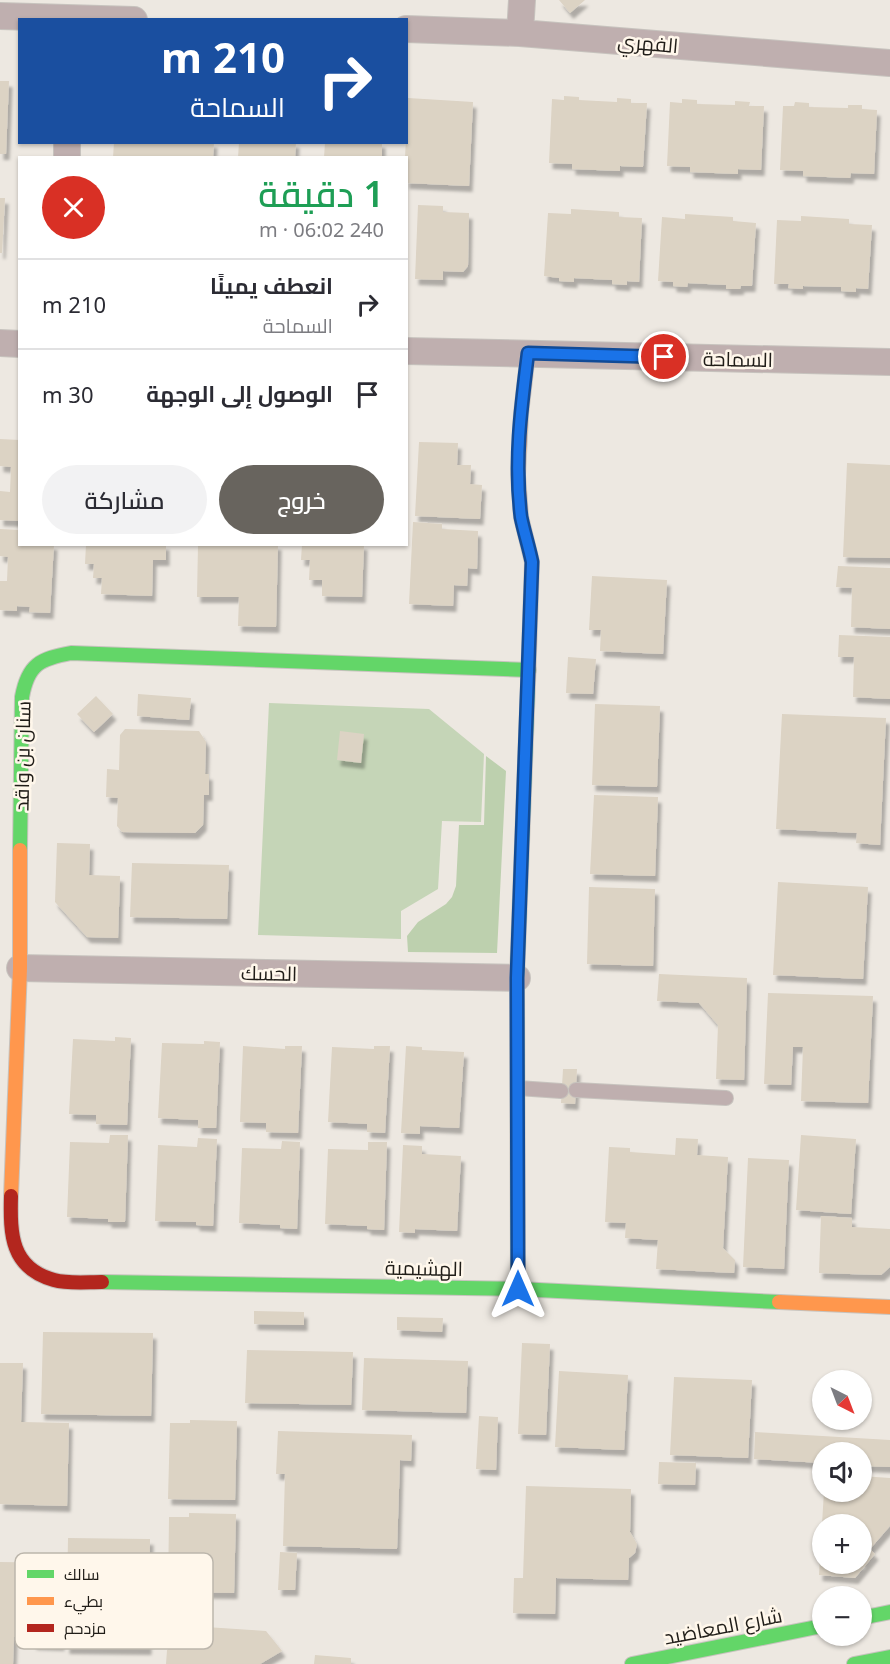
<!DOCTYPE html>
<html lang="ar">
<meta charset="utf-8">
<style>
body{margin:0;font-family:"Noto Sans",Cairo,sans-serif;background:#f2f2f3;color:#2b2b33;direction:rtl;height:100vh;display:flex;flex-direction:column;font-size:22px;white-space:nowrap}
*{box-sizing:border-box;margin:0}
p{font-size:20px;color:#7c7c81}
.icon{flex:none;width:33px;height:33px;fill:none;stroke:currentColor;stroke-width:2;stroke-linecap:round;stroke-linejoin:round}
.map{position:relative;flex:1;overflow:hidden;direction:ltr}
.side{position:absolute;left:18px;top:156px;width:390px;height:390px;display:flex;flex-direction:column;background:#fff;border-radius:0px;box-shadow:0 2px 4px #0004;direction:rtl}
.side>*{flex:none}
.top-card{position:absolute;left:18px;top:18px;width:390px;height:126px;border-radius:0px;box-shadow:0 2px 4px #0004;direction:rtl;background:#1a4fa0;color:#fff;overflow:hidden}
.needle{width:39px;rotate:138deg}
.controls{position:absolute;left:812px;top:1370px;display:grid;gap:12px}
.controls a{display:grid;place-items:center;width:60px;height:60px;border-radius:50%;background:#fff;box-shadow:0 2px 4px #0004;font-size:30px}
.pin{position:absolute;display:grid;place-items:center;width:51px;height:51px;color:#fff;margin:-26px;border:3px solid #fff;border-radius:50%;box-shadow:0 2px 6px #0007}
.me{position:absolute;width:66px;margin:-33px;rotate:0deg;stroke-linejoin:round;filter:drop-shadow(0 0 4px #0008)}
.turn{display:flex;align-items:center;gap:21px;height:126px;padding:0 24px;font-size:27px}
.turn .icon{width:78px;height:78px;stroke-width:2.5}
.turn b{display:block;font-size:42px;line-height:51px}
.round{display:grid;place-items:center;flex:none;width:63px;height:63px;border-radius:32px;background:#f2f2f3}
.summary{display:flex;align-items:center;justify-content:space-between;height:102px;padding:0 24px}
h1{font-size:36px;font-weight:600;line-height:45px;color:#1e9e55}
.primary-button{display:flex;gap:12px;margin-top:auto;padding:12px 24px}
.primary-button a{flex:1;height:69px;border-radius:36px;background:#68645e;color:#fff;font-size:24px;font-weight:600;line-height:69px;text-align:center}
.primary-button a+a{background:#f2f2f3;color:#2b2b33}
ul{padding:0;list-style:none}
li{display:flex;align-items:center;gap:18px;height:90px;padding:0 24px;border-top:2px solid #e1e1e2}
li div{flex:1}
li b{display:block;font-size:22px}
li em{font-style:normal}
.map>svg:first-child{display:block}
.green{fill:#c5d5b7}
.forest{fill:#bdd0ae}
.building{fill:#dcd3c4;filter:url(#shadow)}
.lines{fill:none;stroke-linecap:round;stroke-linejoin:round}
.lane-casing{stroke:#c7c3be;stroke-width:16}
.street-casing{stroke:#c7c3be;stroke-width:28}
.fast-casing{stroke:#c7c3be;stroke-width:16}
.slow-casing{stroke:#c7c3be;stroke-width:16}
.jam-casing{stroke:#c7c3be;stroke-width:16}
.lane{stroke:#bfafaf;stroke-width:14}
.street{stroke:#bfafaf;stroke-width:26}
.fast{stroke:#63d668;stroke-width:14}
.slow{stroke:#ff974d;stroke-width:14}
.jam{stroke:#b3261e;stroke-width:14}
.route-casing{stroke:#114b97;stroke-width:15}
.route{stroke:#1a73e8;stroke-width:10}
.labels{text-anchor:middle;dominant-baseline:central;stroke-width:5;stroke-linejoin:round;paint-order:stroke}
.street-label{font-size:20px;fill:#201d18;stroke:#fff7eb}
.key{fill:#fff7eb;stroke:#bcb6ac;stroke-width:1.5}
.key-label{font-size:16px;fill:#201d18}
</style>
<div class="map">
<svg width="890" height="1664" viewBox="0 0 890 1664">
<defs>
<filter id="shadow"><feDropShadow dx="3.5" dy="6" stdDeviation="1.5" flood-color="#0004"/></filter>
</defs>
<rect width="100%" height="100%" fill="#ede8e1"/>
<path class="green" d="M 269,703 L 429,709 L 484,754 L 481,822 L 442,821 L 438,889 L 401,911 L 401,939 L 258,935 Z"/>
<path class="forest" d="M 486,756 L 506,771 L 497,953 L 408,952 L 407,936 L 418,922 L 446,904 L 452,897 L 456,886 L 459,825 L 484,825 Z"/>
<path class="building" d="M 559,0 L 585,0 L 570,13 Z
M 0,81 L 9,81 L 6,154 L 0,154 Z
M 564,96 L 579,97 L 579,100 L 617,102 L 617,98 L 631,99 L 631,103 L 647,103 L 643,167 L 620,166 L 620,171 L 572,169 L 572,164 L 549,163 L 552,99 L 564,100 Z
M 408,98 L 473,102 L 469,186 L 406,183 L 405,158 Z
M 682,99 L 697,100 L 697,104 L 735,105 L 735,101 L 750,102 L 749,106 L 764,106 L 761,170 L 738,169 L 738,174 L 690,172 L 690,167 L 667,166 L 670,102 L 682,103 Z
M 795,102 L 809,103 L 809,107 L 848,108 L 848,105 L 862,105 L 862,109 L 877,110 L 874,174 L 851,173 L 850,178 L 803,176 L 803,171 L 780,170 L 783,106 L 794,106 Z
M 114,142 L 214,142 L 213,158 L 113,158 Z
M 239,142 L 296,142 L 295,158 L 238,158 Z
M 325,142 L 382,142 L 382,158 L 324,158 Z
M 0,198 L 5,198 L 2,253 L 0,253 Z
M 418,205 L 443,206 L 443,212 L 469,213 L 468,266 L 463,272 L 443,271 L 443,280 L 415,279 Z
M 571,209 L 619,212 L 619,217 L 642,218 L 639,282 L 627,281 L 627,285 L 612,284 L 612,280 L 574,278 L 574,282 L 559,281 L 559,278 L 544,276 L 548,213 L 571,214 Z
M 685,214 L 733,217 L 733,221 L 756,223 L 752,286 L 741,286 L 740,289 L 726,289 L 726,285 L 688,283 L 687,287 L 673,286 L 673,282 L 658,281 L 662,217 L 685,219 Z
M 801,216 L 849,219 L 849,224 L 872,225 L 868,289 L 856,288 L 856,292 L 841,291 L 841,287 L 803,286 L 803,289 L 788,288 L 789,284 L 774,284 L 777,220 L 801,221 Z
M 0,439 L 20,440 L 20,521 L 0,520 L 0,491 L 10,492 L 11,467 L 0,466 Z
M 419,442 L 458,443 L 457,465 L 471,465 L 470,484 L 482,485 L 480,519 L 415,516 Z
M 847,463 L 890,465 L 890,558 L 843,557 Z
M 413,522 L 442,524 L 442,529 L 478,531 L 477,569 L 468,568 L 467,586 L 454,585 L 453,606 L 409,604 Z
M 0,529 L 20,530 L 20,544 L 54,544 L 50,613 L 29,612 L 30,607 L 17,606 L 17,611 L 0,610 L 0,581 L 7,581 L 8,557 L 0,556 Z
M 86,544 L 166,544 L 166,560 L 153,560 L 152,596 L 101,594 L 102,578 L 93,578 L 94,564 L 85,564 Z
M 198,544 L 278,544 L 276,627 L 238,626 L 239,597 L 197,597 Z
M 302,544 L 364,544 L 362,597 L 322,596 L 322,580 L 309,580 L 310,560 L 301,560 Z
M 838,566 L 890,568 L 890,629 L 851,627 L 852,588 L 836,587 Z
M 592,576 L 667,580 L 663,654 L 600,651 L 601,630 L 589,630 Z
M 839,635 L 890,637 L 890,699 L 853,697 L 854,657 L 838,657 Z
M 568,657 L 596,659 L 593,694 L 566,693 Z
M 138,694 L 191,698 L 189,720 L 137,716 Z
M 96,696 L 113,714 L 94,732 L 77,714 Z
M 595,704 L 660,706 L 657,787 L 592,785 Z
M 782,714 L 886,718 L 880,845 L 856,843 L 857,833 L 776,829 Z
M 125,729 L 199,731 L 206,742 L 205,774 L 209,774 L 209,795 L 204,795 L 203,825 L 195,833 L 122,832 L 117,826 L 118,798 L 106,797 L 107,769 L 119,770 L 120,735 Z
M 340,731 L 364,734 L 361,763 L 337,760 Z
M 594,795 L 658,797 L 655,876 L 590,874 Z
M 57,843 L 90,844 L 89,875 L 120,876 L 118,938 L 87,937 L 55,902 Z
M 132,863 L 229,865 L 227,919 L 130,917 Z
M 778,882 L 868,887 L 863,979 L 773,975 Z
M 589,887 L 655,889 L 653,966 L 587,964 Z
M 659,974 L 747,978 L 744,1080 L 716,1079 L 718,1025 L 699,1003 L 657,1001 Z
M 768,993 L 873,996 L 868,1103 L 801,1101 L 803,1047 L 793,1047 L 791,1085 L 764,1084 Z
M 115,1037 L 131,1038 L 127,1125 L 96,1124 L 96,1115 L 69,1114 L 73,1039 L 115,1041 Z
M 204,1041 L 220,1042 L 216,1128 L 198,1128 L 198,1120 L 158,1118 L 162,1043 L 204,1044 Z
M 243,1046 L 285,1049 L 285,1046 L 302,1046 L 298,1133 L 266,1132 L 266,1123 L 240,1122 Z
M 374,1046 L 390,1046 L 385,1133 L 367,1132 L 367,1124 L 328,1122 L 332,1047 L 374,1049 Z
M 406,1046 L 422,1047 L 422,1050 L 464,1052 L 459,1128 L 420,1126 L 420,1134 L 401,1133 Z
M 563,1069 L 577,1069 L 575,1104 L 561,1103 Z
M 110,1135 L 128,1135 L 125,1222 L 108,1222 L 108,1219 L 67,1217 L 70,1142 L 109,1143 Z
M 801,1135 L 856,1139 L 851,1214 L 796,1210 Z
M 198,1138 L 217,1139 L 213,1226 L 196,1225 L 196,1222 L 155,1221 L 158,1145 L 197,1147 Z
M 676,1138 L 698,1139 L 697,1155 L 728,1157 L 723,1248 L 735,1260 L 734,1273 L 656,1269 L 658,1240 L 625,1238 L 626,1223 L 605,1222 L 609,1147 L 630,1148 L 630,1152 L 675,1155 Z
M 282,1141 L 300,1142 L 297,1229 L 280,1228 L 280,1225 L 239,1223 L 242,1148 L 281,1149 Z
M 368,1142 L 387,1142 L 384,1230 L 367,1229 L 367,1226 L 325,1224 L 328,1149 L 368,1150 Z
M 403,1145 L 422,1146 L 422,1154 L 461,1156 L 457,1231 L 415,1229 L 415,1233 L 399,1232 Z
M 748,1158 L 789,1160 L 784,1269 L 743,1267 Z
M 821,1216 L 852,1218 L 852,1227 L 890,1229 L 890,1267 L 881,1275 L 819,1273 Z
M 254,1311 L 304,1312 L 304,1325 L 254,1324 Z
M 397,1317 L 443,1318 L 442,1332 L 397,1330 Z
M 43,1332 L 153,1333 L 151,1416 L 41,1414 Z
M 522,1343 L 550,1344 L 546,1435 L 518,1434 Z
M 247,1350 L 353,1352 L 351,1405 L 245,1403 Z
M 364,1358 L 468,1361 L 466,1413 L 362,1410 Z
M 0,1363 L 23,1363 L 21,1422 L 69,1423 L 67,1506 L 0,1504 Z
M 559,1371 L 628,1375 L 624,1450 L 555,1447 Z
M 674,1377 L 752,1380 L 748,1458 L 670,1455 Z
M 479,1416 L 498,1417 L 496,1470 L 476,1469 Z
M 190,1420 L 237,1421 L 235,1500 L 168,1499 L 170,1423 L 190,1423 Z
M 278,1431 L 412,1435 L 411,1461 L 400,1460 L 397,1549 L 283,1546 L 285,1474 L 276,1474 Z
M 755,1432 L 890,1440 L 890,1467 L 861,1466 L 861,1452 L 822,1452 L 822,1463 L 754,1459 Z
M 659,1462 L 696,1463 L 695,1485 L 658,1484 Z
M 861,1476 L 890,1478 L 890,1526 L 870,1549 L 875,1554 L 855,1578 L 819,1575 L 820,1557 L 822,1557 L 822,1563 L 861,1563 L 861,1524 L 822,1524 L 824,1491 L 861,1491 Z
M 526,1486 L 631,1489 L 630,1532 L 637,1544 L 635,1553 L 629,1558 L 628,1580 L 556,1578 L 555,1614 L 513,1613 L 514,1578 L 523,1578 Z
M 189,1513 L 236,1514 L 234,1593 L 168,1592 L 169,1517 L 189,1517 Z
M 68,1538 L 150,1539 L 148,1649 L 66,1648 Z
M 280,1552 L 297,1553 L 295,1590 L 278,1590 Z
M 0,1562 L 63,1563 L 61,1645 L 33,1644 L 33,1637 L 14,1637 L 13,1664 L 0,1664 Z
M 183,1618 L 206,1619 L 206,1627 L 266,1631 L 282,1651 L 260,1664 L 166,1664 L 167,1650 L 181,1639 Z
M 315,1655 L 351,1658 L 351,1664 L 314,1664 Z"/>
<g class="lines">
<g class="lane-casing">
<path id="lane" d="M 518,1088 L 561,1091
M 576,1090 L 726,1098"/>
</g>
<g class="street-casing">
<path id="street" d="M 0,16 L 134,20
M 406,29 L 520,33 L 890,63
M 520,33 L 522,0
M 67,158 L 67,142
M 0,343 L 20,344
M 406,351 L 890,362
M 20,968 L 517,978"/>
</g>
<g class="fast-casing">
<path id="fast" d="M 20,850 L 22,697 C 28,664 40,659 71,653 L 529,670
M 102,1282 L 518,1289 L 779,1302
M 518,1289 L 517,978 L 528,683
M 861,1618 L 890,1612
M 632,1664 L 822,1626
M 854,1664 L 890,1657"/>
</g>
<g class="slow-casing">
<path id="slow" d="M 528,683 L 532,562 L 521,517 L 518,475 L 521,414 L 528,353
M 11,1196 L 20,968 L 20,850
M 779,1302 L 890,1307"/>
</g>
<g class="jam-casing">
<path id="jam" d="M 11,1196 C 10,1235 11,1268 54,1280 C 68,1284 87,1282 102,1282"/>
</g>
<use href="#lane" class="lane"/>
<use href="#street" class="street"/>
<use href="#fast" class="fast"/>
<use href="#slow" class="slow"/>
<use href="#jam" class="jam"/>
</g>
<g class="lines">
<g class="route-casing">
<path id="route" d="M 518,1289 L 517,978 L 532,562 C 529,547 524,532 521,517 C 514,461 521,408 528,353 L 664,357"/>
</g>
<use href="#route" class="route"/>
</g>
<g class="labels">
<g class="street-label">
<text transform="translate(648 43) rotate(5)">الفهري</text>
<text transform="translate(738 359) rotate(1)">السماحة</text>
<text transform="translate(22 756) rotate(-89)">سنان بن واقد</text>
<text transform="translate(269 973) rotate(1)">الحسك</text>
<text transform="translate(424 1268) rotate(1)">الهشيمية</text>
<text transform="translate(723 1626) rotate(-11)">شارع المعاضيد</text>
</g>
</g>
<rect x="15" y="1553" width="198" height="96" rx="9" class="key"/>
<rect x="27" y="1570" width="27" height="8" fill="#63d668"/>
<rect x="27" y="1597" width="27" height="8" fill="#ff974d"/>
<rect x="27" y="1624" width="27" height="8" fill="#b3261e"/>
<g class="key-label">
<text x="64" y="1580">سالك</text>
<text x="64" y="1607">بطيء</text>
<text x="64" y="1634">مزدحم</text>
</g>
</svg>
<div class="controls">
<a><svg class="needle" viewBox="-14 -14 28 28"><path d="M0-13l5 13h-10z" fill="#e53935"/><path d="M0 13l5-13h-10z" fill="#7c7c81"/></svg></a>
<a><svg class="icon" aria-label="sound" viewBox="0 0 24 24"><path d="M4 9h4l5-4v14l-5-4H4zM17 9q2 3 0 6"/></svg></a>
<a>+</a>
<a>−</a>
</div>
<div class="pin" style="left:664px;top:357px;background:#d93025"><svg class="icon" aria-label="arrive" viewBox="0 0 24 24"><path d="M6 21V4h12l-3 4 3 4H6"/></svg></div>
<svg class="me" style="left:518px;top:1289px" viewBox="-20 -20 40 40"><path d="M0-17L14 15 0 8-14 15z" fill="#1a73e8" stroke="#fff" stroke-width="4"/></svg>
<div class="top-card">
<div class="turn"><svg class="icon" aria-label="right" viewBox="0 0 24 24"><path d="M7 20v-9h11M14 6l5 5-5 5"/></svg><div><b>210 m</b>السماحة</div></div>
</div>
<section class="side">
<div class="summary"><div><h1>1 دقيقة</h1><p>240 m · 06:02</p></div><a class="round" style="background:#d93025;color:#fff"><svg class="icon" aria-label="close" viewBox="0 0 24 24"><path d="M6 6l12 12M18 6L6 18"/></svg></a></div>
<ul>
<li><svg class="icon" aria-label="right" viewBox="0 0 24 24"><path d="M7 20v-9h11M14 6l5 5-5 5"/></svg><div><b>انعطف يمينًا</b><p>السماحة</p></div><em>210 m</em></li>
<li><svg class="icon" aria-label="arrive" viewBox="0 0 24 24"><path d="M6 21V4h12l-3 4 3 4H6"/></svg><div><b>الوصول إلى الوجهة</b></div><em>30 m</em></li>
</ul>
<div class="primary-button"><a>خروج</a><a>مشاركة</a></div>
</section>
</div>
